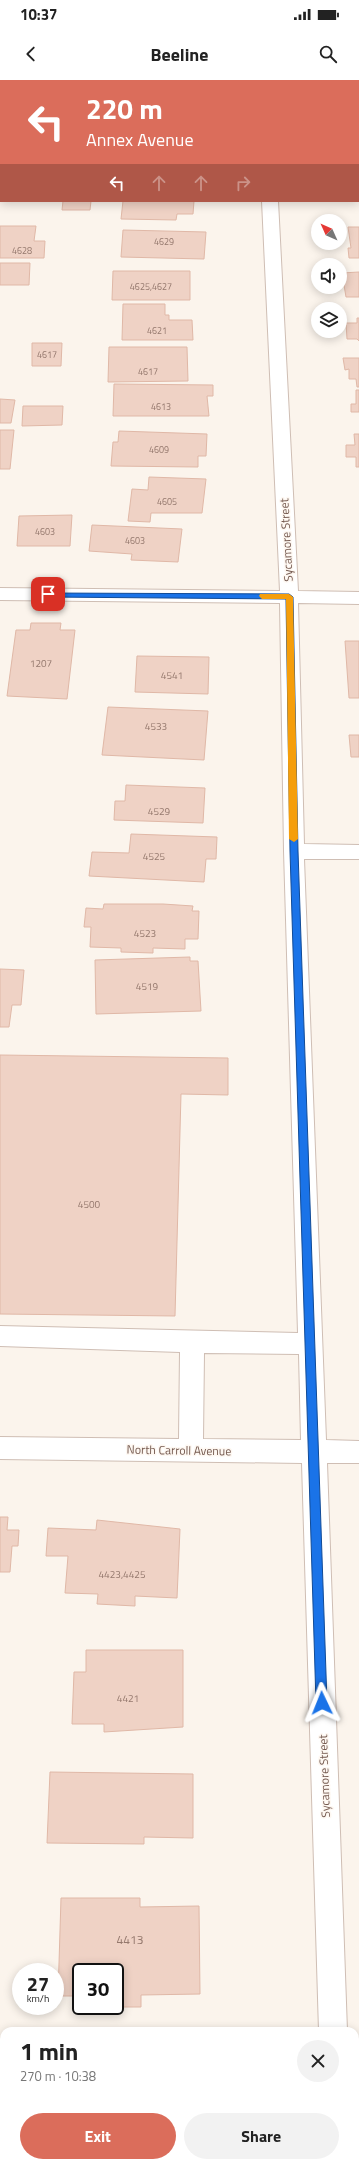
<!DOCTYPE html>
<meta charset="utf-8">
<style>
body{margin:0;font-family:"Titillium Web",sans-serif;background:#f2f2f2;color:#222;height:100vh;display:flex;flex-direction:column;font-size:15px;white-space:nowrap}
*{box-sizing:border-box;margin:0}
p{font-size:13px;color:#767676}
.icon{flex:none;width:22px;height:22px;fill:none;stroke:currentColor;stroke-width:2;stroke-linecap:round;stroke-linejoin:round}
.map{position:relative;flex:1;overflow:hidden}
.drawer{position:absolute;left:0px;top:1947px;width:359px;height:140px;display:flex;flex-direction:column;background:#fff;border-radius:12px 12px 0 0;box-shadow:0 2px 10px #0003}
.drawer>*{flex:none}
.banner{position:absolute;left:0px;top:0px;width:359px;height:122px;box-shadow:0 2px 10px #0003;background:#db6d5b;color:#fff;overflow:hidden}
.needle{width:26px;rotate:315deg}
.tools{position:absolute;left:311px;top:134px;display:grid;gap:8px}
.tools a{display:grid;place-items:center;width:36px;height:36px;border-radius:50%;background:#fff;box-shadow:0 2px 10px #0003;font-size:20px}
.speed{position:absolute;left:12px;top:1883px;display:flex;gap:8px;font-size:20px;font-weight:700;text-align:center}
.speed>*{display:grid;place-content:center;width:52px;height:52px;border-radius:50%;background:#fff;box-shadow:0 2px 10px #0003;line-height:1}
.speed small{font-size:10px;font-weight:400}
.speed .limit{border:2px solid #111;border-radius:6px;background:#fff;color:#111}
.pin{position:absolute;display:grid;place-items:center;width:34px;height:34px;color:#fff;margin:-17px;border-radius:8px;box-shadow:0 2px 6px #0006}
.me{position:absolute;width:44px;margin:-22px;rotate:358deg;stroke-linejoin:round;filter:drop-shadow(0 0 3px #0008)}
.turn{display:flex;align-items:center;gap:14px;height:84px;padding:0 20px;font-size:18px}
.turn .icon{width:52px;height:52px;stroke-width:2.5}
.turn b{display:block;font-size:28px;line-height:34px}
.lanes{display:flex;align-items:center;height:38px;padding:0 20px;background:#0003;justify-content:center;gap:20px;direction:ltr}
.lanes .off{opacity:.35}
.round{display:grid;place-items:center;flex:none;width:42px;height:42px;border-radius:21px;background:#f2f2f2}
.overview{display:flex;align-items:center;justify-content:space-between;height:68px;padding:0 20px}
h1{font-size:24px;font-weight:700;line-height:30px}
.primary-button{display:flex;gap:8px;margin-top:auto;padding:8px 20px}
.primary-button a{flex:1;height:46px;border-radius:24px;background:#db6d5b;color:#fff;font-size:16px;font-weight:700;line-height:46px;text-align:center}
.primary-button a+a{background:#f2f2f2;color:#222}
.status{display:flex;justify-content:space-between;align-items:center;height:28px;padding:0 20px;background:#fff;direction:ltr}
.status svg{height:11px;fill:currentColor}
header{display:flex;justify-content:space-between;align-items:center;height:52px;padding:0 20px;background:#fff;font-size:18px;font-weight:700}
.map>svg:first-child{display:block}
.building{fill:#efd2c5;stroke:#e0b8a7}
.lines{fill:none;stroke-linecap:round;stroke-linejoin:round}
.minor-casing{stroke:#cfbeb4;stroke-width:2}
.minor{fill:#fff;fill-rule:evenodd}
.route{fill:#1a73e8;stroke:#114b97}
.slow{fill:#f59e0b}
.labels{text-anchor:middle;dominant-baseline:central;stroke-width:3;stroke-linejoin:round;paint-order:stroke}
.far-number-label{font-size:9px;fill:#94786d}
.number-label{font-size:10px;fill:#94786d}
.street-label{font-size:12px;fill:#755a50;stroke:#fef8f2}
.near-number-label{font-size:12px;fill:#94786d}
</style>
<div class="status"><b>10:37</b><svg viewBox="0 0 49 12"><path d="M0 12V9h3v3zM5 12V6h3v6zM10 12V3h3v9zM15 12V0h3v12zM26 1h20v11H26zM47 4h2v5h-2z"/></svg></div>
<header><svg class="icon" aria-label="back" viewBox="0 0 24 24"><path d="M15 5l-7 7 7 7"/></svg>Beeline<svg class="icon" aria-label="search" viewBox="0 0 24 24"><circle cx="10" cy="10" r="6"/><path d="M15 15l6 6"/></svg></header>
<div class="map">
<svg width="359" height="2087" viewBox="0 0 359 2087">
<rect width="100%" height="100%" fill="#fbf4ec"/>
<path class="building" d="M 0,0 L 30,0 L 1,1 L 1,34 Z
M 316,0 L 359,0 L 359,22 L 358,1 Z
M 63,121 L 91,121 L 90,130 L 62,130 Z
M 123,121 L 194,121 L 193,134 L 177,134 L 176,140 L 121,139 Z
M 0,146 L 36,146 L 34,161 L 45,161 L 44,178 L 0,178 Z
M 348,147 L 359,147 L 359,178 L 349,178 L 348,168 L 351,168 Z
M 123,150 L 206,152 L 204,179 L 121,177 Z
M 0,183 L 30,183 L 29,205 L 0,205 Z
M 113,191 L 190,191 L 190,220 L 112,220 Z
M 359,192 L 359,217 L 346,217 L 342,193 Z
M 123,224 L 165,224 L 165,235 L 169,235 L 169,240 L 192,240 L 193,260 L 122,260 Z
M 357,238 L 359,238 L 359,261 L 357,259 L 347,259 L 346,243 L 357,243 Z
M 32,263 L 62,263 L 61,286 L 32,286 Z
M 109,267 L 187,267 L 188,301 L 108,302 Z
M 343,278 L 359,278 L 359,307 L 357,307 L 356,299 L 349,299 L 349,289 L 345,290 Z
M 114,304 L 213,305 L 213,316 L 207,316 L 209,336 L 113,336 Z
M 356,310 L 359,310 L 359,332 L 351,332 L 351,324 L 356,324 Z
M 0,319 L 15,320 L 11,343 L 0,343 Z
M 23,326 L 63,326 L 62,345 L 22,346 Z
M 0,350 L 14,350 L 10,389 L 0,389 Z
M 119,351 L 207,354 L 206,376 L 198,376 L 198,387 L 111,386 L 113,362 L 118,362 Z
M 354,354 L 359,354 L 359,387 L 356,387 L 356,377 L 346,377 L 346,365 L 355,365 Z
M 149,397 L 206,399 L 202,433 L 151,433 L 150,442 L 128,441 L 132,409 L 148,410 Z
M 72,435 L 70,466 L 17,466 L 19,436 Z
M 92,445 L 182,449 L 178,482 L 131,480 L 132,474 L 89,471 Z
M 31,543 L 61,543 L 60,550 L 75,550 L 67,619 L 7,616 L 16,550 L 30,550 Z
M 345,561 L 359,561 L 359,618 L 349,618 Z
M 137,576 L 209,577 L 208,614 L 135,612 Z
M 108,627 L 208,631 L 204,680 L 102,675 Z
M 349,655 L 359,655 L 359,677 L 351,677 Z
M 126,705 L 205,708 L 203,743 L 114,740 L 115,721 L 125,721 Z
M 131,754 L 217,757 L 216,779 L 206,779 L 204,802 L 89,796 L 92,772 L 129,773 Z
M 104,824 L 163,824 L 193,826 L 192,831 L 199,831 L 198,859 L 185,859 L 185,869 L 153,868 L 153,873 L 121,872 L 121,868 L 90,867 L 91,847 L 84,847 L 86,828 L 103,829 Z
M 190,877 L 190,881 L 198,881 L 201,931 L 96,934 L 95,880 Z
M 0,889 L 24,890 L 21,925 L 12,925 L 9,947 L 0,947 Z
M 0,975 L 228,978 L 228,1015 L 181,1014 L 175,1236 L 0,1234 Z
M 0,1437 L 8,1437 L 7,1450 L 19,1450 L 18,1466 L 12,1466 L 10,1492 L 0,1492 Z
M 97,1440 L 180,1449 L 177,1518 L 135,1516 L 135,1526 L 97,1524 L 98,1514 L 65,1513 L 68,1476 L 46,1476 L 48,1448 L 96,1450 Z
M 86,1570 L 183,1570 L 183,1647 L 104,1652 L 104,1644 L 72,1644 L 74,1592 L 86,1592 Z
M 50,1692 L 193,1694 L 193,1758 L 144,1757 L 144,1764 L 47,1763 Z
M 61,1818 L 140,1818 L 140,1827 L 199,1826 L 200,1914 L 141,1915 L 141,1927 L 92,1927 L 115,1926 L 115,1892 L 81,1892 L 81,1916 L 58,1916 Z
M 31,2083 L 104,2087 L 105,2083 L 145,2083 L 145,2087 L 31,2087 Z"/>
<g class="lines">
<g class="minor-casing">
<path id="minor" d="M 48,0 L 62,0 L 62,1 L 48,1 Z
M 259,0 L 273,0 L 273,1 L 259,1 Z
M 0,57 L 1,57 L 1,65 L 0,65 Z
M 358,68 L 359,68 L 359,76 L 358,76 Z
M 262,121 L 278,121 L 298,511 L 359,512 L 359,524 L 298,523 L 304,764 L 359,765 L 359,779 L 304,779 L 326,1360 L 359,1361 L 359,1383 L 327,1383 L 347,1951 L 319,1951 L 302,1383 L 0,1379 L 0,1357 L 179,1359 L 180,1272 L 0,1266 L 0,1246 L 298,1253 L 284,771 L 280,523 L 0,520 L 0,508 L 280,511 ZM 204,1273 L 299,1274 L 301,1360 L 203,1359 Z
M 322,2083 L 352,2083 L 352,2087 L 322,2087 Z"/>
</g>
<use href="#minor" class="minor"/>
</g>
<path class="route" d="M 45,513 L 289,514 L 293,517 L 298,771 L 327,1623 L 326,1627 L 322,1629 L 318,1627 L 316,1623 L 290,771 L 286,519 L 48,517 L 45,516 Z"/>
<path class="slow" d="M 260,514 L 289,514 L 293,517 L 298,759 L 294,762 L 289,759 L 286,519 L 262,519 L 259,516 Z"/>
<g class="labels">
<g class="far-number-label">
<text x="164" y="161">4629</text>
<text x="22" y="170">4628</text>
<text x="151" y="206">4625,4627</text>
<text x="157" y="250">4621</text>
<text x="47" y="274">4617</text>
<text x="148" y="291">4617</text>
<text x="161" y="326">4613</text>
<text x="159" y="369">4609</text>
<text x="167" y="421">4605</text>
<text x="45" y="451">4603</text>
<text x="135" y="460">4603</text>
</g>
<g class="number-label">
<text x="41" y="583">1207</text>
<text x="172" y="595">4541</text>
<text x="156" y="646">4533</text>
<text x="159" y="731">4529</text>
<text x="154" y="776">4525</text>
<text x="145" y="853">4523</text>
<text x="147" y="906">4519</text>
<text x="89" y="1124">4500</text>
<text x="122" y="1494">4423,4425</text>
<text x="128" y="1618">4421</text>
</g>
<g class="street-label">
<text transform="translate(286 460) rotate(-93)">Sycamore Street</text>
<text transform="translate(179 1370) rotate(1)">North Carroll Avenue</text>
<text transform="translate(324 1696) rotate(-92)">Sycamore Street</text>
</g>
<g class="near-number-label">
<text x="130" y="1859">4413</text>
</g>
</g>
</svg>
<div class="tools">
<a><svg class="needle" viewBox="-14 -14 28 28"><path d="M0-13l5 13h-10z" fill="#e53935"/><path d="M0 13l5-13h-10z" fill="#767676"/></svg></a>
<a><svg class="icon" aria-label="sound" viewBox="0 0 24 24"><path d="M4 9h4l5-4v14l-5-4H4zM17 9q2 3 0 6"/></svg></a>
<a><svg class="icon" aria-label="layers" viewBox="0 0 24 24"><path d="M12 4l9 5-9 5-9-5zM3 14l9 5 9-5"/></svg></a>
</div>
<div class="speed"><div>27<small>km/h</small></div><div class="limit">30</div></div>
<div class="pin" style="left:48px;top:514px;background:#d93025"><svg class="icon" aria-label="arrive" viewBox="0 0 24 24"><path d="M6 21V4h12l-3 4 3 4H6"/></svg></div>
<svg class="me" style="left:322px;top:1623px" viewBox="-20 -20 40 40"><path d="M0-17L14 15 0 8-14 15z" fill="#1a73e8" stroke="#fff" stroke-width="4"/></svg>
<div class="banner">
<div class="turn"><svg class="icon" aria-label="left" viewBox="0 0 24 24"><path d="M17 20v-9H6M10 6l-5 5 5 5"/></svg><div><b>220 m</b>Annex Avenue</div></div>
<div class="lanes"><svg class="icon" aria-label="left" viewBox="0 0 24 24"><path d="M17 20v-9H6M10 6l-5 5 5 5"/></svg><svg class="icon off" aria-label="ahead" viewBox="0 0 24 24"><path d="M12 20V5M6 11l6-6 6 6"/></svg><svg class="icon off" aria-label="ahead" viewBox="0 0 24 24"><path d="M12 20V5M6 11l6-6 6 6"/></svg><svg class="icon off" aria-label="right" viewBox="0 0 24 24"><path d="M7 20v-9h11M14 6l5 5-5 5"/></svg></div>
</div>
<section class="drawer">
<div class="overview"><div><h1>1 min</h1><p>270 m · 10:38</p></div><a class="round"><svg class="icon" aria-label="close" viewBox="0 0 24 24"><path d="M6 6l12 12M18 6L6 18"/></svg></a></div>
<div class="primary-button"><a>Exit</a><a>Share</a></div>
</section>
</div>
